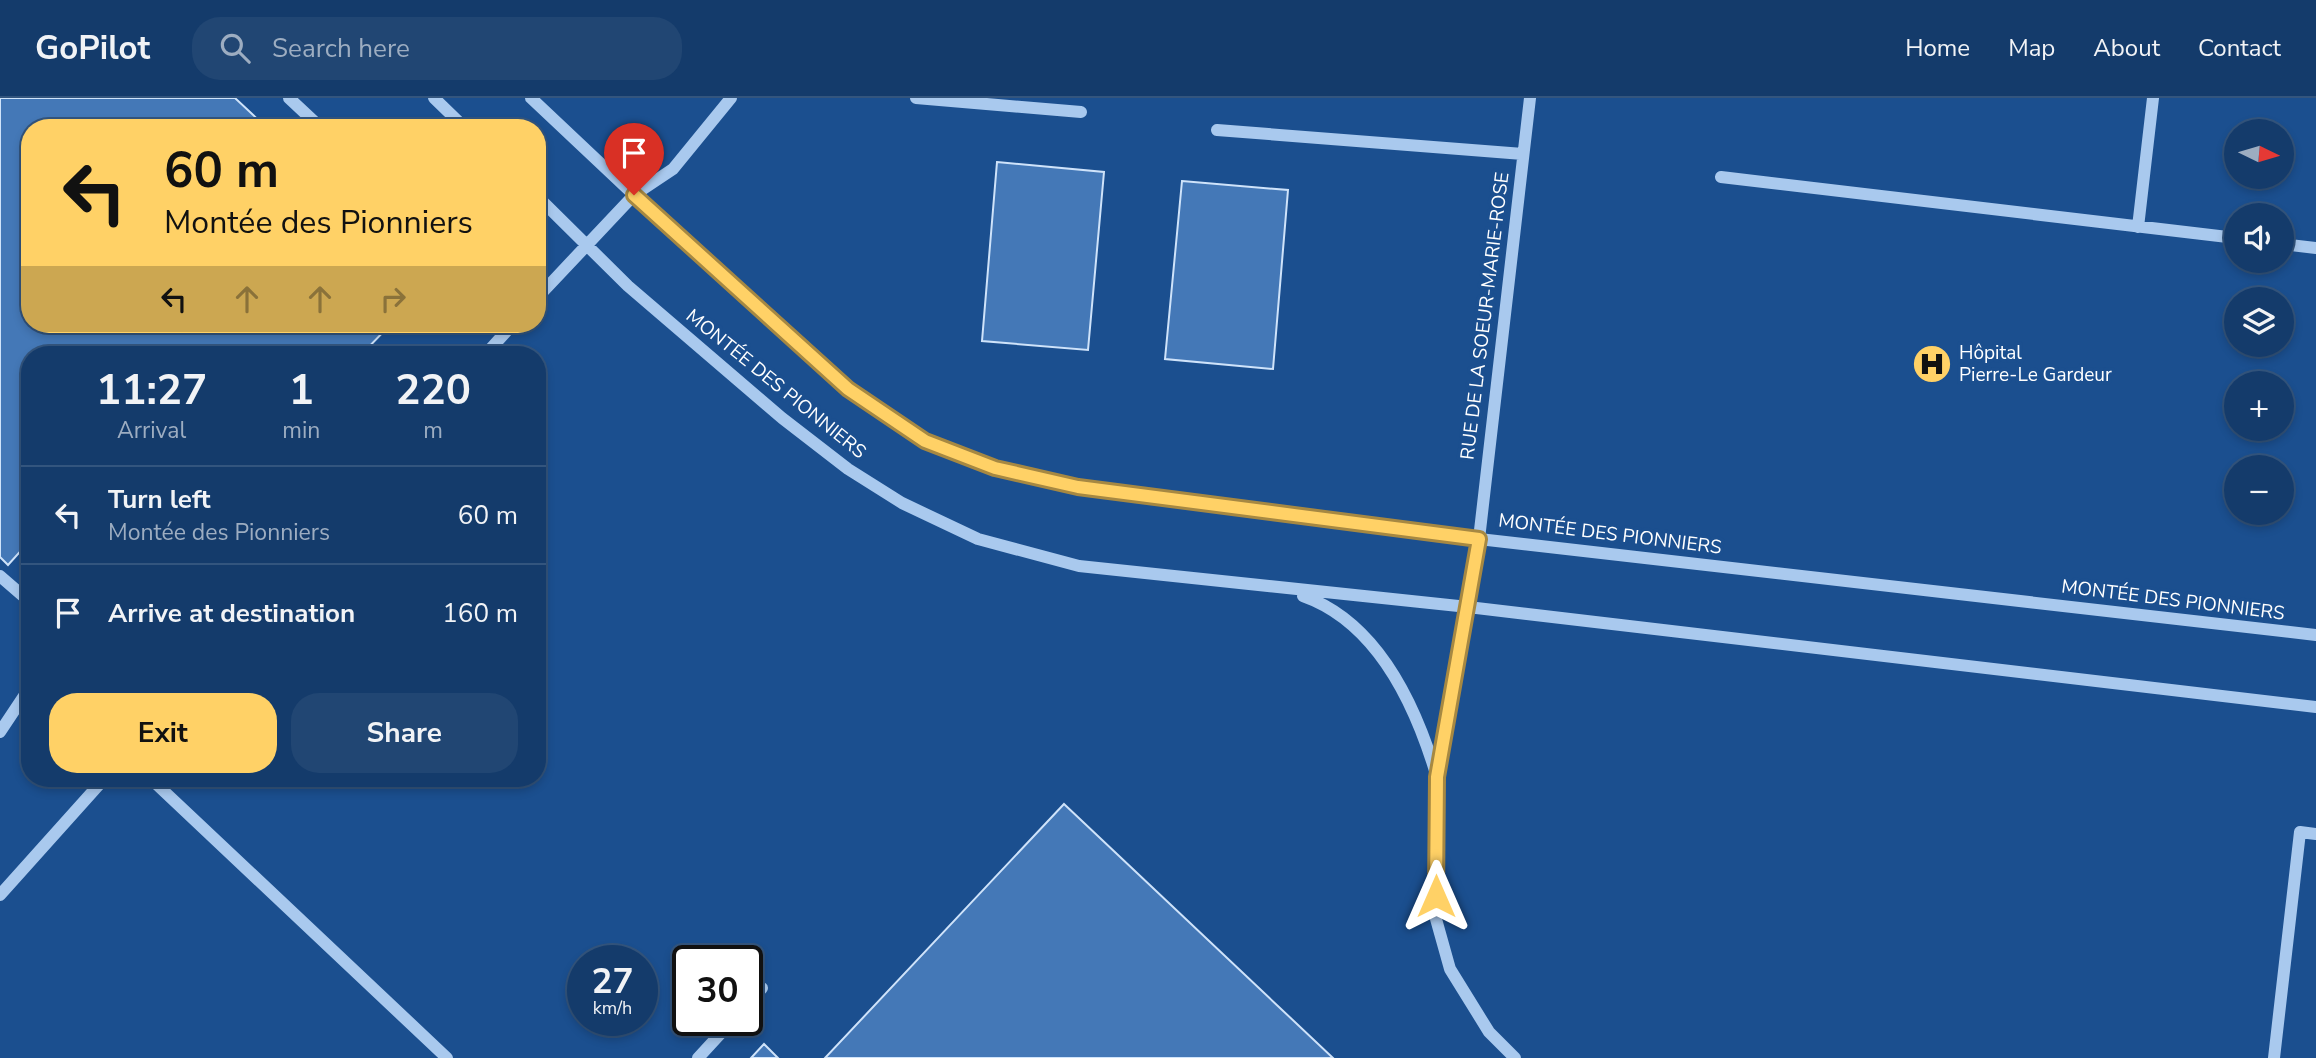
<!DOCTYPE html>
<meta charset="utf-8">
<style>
body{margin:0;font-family:"Nunito Sans",sans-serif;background:#214673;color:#f1f3f6;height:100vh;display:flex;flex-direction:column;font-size:26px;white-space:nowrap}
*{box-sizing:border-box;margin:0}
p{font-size:23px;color:#9dadc1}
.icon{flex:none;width:38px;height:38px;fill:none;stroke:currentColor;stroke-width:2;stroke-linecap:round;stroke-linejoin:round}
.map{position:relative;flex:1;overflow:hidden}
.sheet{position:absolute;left:21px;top:248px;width:525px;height:441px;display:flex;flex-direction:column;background:#143b6b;border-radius:28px;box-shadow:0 4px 10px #0003,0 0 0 2px #33557e}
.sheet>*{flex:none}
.top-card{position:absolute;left:21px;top:21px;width:525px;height:214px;border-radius:28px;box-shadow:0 4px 10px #0003,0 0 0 2px #33557e;background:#ffd166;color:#111;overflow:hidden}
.needle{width:46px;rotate:95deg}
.controls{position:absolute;left:2224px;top:21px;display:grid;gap:14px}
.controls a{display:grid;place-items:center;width:70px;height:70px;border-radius:50%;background:#143b6b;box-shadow:0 4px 10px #0003,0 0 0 2px #33557e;font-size:35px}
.speed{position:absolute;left:567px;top:847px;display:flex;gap:14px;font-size:35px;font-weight:700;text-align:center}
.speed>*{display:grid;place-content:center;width:91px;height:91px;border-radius:50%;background:#143b6b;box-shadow:0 4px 10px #0003,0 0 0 2px #33557e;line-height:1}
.speed small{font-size:18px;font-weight:400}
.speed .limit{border:4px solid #111;border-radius:10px;background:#fff;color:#111}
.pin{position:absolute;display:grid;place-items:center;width:60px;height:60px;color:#fff;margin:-72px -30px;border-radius:50% 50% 50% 0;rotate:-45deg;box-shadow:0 0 7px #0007}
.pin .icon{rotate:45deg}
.me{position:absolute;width:77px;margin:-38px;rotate:0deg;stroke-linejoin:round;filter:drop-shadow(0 0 5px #0008)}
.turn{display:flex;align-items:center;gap:24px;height:147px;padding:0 28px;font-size:32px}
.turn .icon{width:91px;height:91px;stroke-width:2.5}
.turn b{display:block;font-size:49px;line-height:60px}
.lanes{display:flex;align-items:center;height:66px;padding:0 28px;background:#0003;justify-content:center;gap:35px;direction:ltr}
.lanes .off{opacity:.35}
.eta{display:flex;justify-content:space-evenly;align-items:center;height:119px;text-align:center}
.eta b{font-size:42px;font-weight:700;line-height:49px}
.action{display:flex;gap:14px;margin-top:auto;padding:14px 28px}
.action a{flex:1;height:80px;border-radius:28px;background:#ffd166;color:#111;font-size:28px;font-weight:700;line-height:80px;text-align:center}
.action a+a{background:#214673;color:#f1f3f6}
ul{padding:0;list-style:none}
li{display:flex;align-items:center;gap:21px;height:98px;padding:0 28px;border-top:2px solid #33557e}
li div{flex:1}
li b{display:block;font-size:26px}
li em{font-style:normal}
header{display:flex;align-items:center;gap:42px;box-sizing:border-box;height:98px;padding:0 35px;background:#143b6b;border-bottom:2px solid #33557e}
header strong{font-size:33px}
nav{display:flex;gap:38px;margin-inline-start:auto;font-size:24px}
.search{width:490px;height:63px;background:#214673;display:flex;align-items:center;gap:18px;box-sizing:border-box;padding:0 24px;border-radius:28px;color:#9dadc1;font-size:26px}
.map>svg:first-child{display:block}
.building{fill:#4478b7;stroke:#cfe3fa;stroke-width:2}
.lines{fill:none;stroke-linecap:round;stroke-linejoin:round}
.minor{stroke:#a9c9ee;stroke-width:12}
.route-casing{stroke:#a68842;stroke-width:18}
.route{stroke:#ffd166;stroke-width:12}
.labels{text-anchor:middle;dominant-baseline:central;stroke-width:7;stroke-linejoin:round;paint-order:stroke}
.street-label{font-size:19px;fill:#fff;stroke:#1b4f8f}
.poi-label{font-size:19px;fill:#fff;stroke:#1b4f8f;text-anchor:start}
</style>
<header>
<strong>GoPilot</strong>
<div class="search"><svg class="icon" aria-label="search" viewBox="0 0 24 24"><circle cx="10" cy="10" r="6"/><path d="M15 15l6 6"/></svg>Search here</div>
<nav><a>Home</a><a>Map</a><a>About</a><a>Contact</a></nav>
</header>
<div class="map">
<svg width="2316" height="960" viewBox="0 0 2316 960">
<rect width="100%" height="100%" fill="#1b4f8f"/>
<path class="building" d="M 0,0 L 235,0 L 267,30 L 30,30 L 30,226 L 391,226 L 361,257 L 30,257 L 30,450 L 26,447 L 8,467 L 0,459 Z
M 997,64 L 1104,74 L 1088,252 L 982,243 Z
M 1182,83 L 1288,92 L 1273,271 L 1165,261 Z
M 1064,706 L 1333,960 L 825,960 Z
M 764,946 L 778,960 L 751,960 Z"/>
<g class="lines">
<path class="minor" d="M 289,0 L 321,30
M 434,0 L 465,30
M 531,0 L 634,97 L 848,291 L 925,343 L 995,370 L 1078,389 L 1479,441 L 2316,537
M 916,0 L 1081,14
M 1217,32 L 1523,56
M 1721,79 L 2236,140
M 537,98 L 628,188 L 782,320 L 848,371 L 902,405 L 978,441 L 1079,468 L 1468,509 L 2316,609
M 2138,129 L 2153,0
M 2282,146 L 2316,150
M 537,200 L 634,97 L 673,71 L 731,0
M 485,257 L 513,226
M 0,478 L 30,504
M 1303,498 C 1377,524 1415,606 1436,676
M 0,634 L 30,589
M 151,681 L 447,960
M 0,797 L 104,681
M 747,907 L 762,890
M 698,960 L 733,922
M 1515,960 L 1489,934 L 1450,871 L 1436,821 L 1437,679 L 1479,441 L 1530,0
M 2274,960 L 2300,734 L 2316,736"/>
</g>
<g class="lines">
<g class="route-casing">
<path id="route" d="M 634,97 L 848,291 L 925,343 L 995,370 L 1078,389 L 1479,441 L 1437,679 L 1436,798"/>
</g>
<use href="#route" class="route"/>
</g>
<defs>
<g id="hospital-disc" transform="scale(2.0125)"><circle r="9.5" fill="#ffd166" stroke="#1b4f8f"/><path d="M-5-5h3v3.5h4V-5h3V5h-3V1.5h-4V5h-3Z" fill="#111"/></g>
</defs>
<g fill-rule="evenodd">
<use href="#hospital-disc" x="1932" y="266"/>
</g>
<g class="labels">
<g class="street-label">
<text transform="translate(1485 218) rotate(-83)">RUE DE LA SOEUR-MARIE-ROSE</text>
<text transform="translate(776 286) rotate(39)">MONTÉE DES PIONNIERS</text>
<text transform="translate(1610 436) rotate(7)">MONTÉE DES PIONNIERS</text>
<text transform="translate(2173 502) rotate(7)">MONTÉE DES PIONNIERS</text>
</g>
<g class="poi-label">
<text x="1959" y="255">Hôpital<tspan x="1959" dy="22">Pierre-Le Gardeur</tspan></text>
</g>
</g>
</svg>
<div class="controls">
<a><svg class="needle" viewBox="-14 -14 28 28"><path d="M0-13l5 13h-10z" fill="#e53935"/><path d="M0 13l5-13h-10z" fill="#9dadc1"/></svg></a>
<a><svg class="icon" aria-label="sound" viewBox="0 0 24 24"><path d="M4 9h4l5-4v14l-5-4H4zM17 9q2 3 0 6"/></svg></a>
<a><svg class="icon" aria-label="layers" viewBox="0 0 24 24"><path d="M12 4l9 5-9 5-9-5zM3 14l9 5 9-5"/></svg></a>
<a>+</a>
<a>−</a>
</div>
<div class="speed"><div>27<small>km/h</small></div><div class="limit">30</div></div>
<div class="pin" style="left:634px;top:97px;background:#d93025"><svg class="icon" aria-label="arrive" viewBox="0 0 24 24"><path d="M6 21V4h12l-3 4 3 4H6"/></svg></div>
<svg class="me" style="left:1436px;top:798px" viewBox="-20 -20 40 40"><path d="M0-17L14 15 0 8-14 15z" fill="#ffd166" stroke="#fff" stroke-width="4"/></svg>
<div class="top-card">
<div class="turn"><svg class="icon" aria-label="left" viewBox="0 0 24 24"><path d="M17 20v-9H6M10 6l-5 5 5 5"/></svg><div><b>60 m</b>Montée des Pionniers</div></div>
<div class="lanes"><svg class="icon" aria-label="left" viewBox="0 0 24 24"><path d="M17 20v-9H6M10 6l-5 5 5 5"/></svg><svg class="icon off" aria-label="ahead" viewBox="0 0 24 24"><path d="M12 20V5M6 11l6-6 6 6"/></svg><svg class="icon off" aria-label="ahead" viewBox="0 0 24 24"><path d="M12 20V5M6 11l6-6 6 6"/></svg><svg class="icon off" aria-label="right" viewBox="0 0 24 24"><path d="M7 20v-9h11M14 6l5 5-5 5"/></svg></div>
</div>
<section class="sheet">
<div class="eta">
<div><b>11:27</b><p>Arrival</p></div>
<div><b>1</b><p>min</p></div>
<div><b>220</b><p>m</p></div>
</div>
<ul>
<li><svg class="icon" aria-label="left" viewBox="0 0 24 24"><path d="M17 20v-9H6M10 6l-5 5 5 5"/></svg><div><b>Turn left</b><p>Montée des Pionniers</p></div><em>60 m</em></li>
<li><svg class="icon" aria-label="arrive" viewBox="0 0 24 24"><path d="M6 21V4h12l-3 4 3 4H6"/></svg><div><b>Arrive at destination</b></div><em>160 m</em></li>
</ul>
<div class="action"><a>Exit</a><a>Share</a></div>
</section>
</div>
